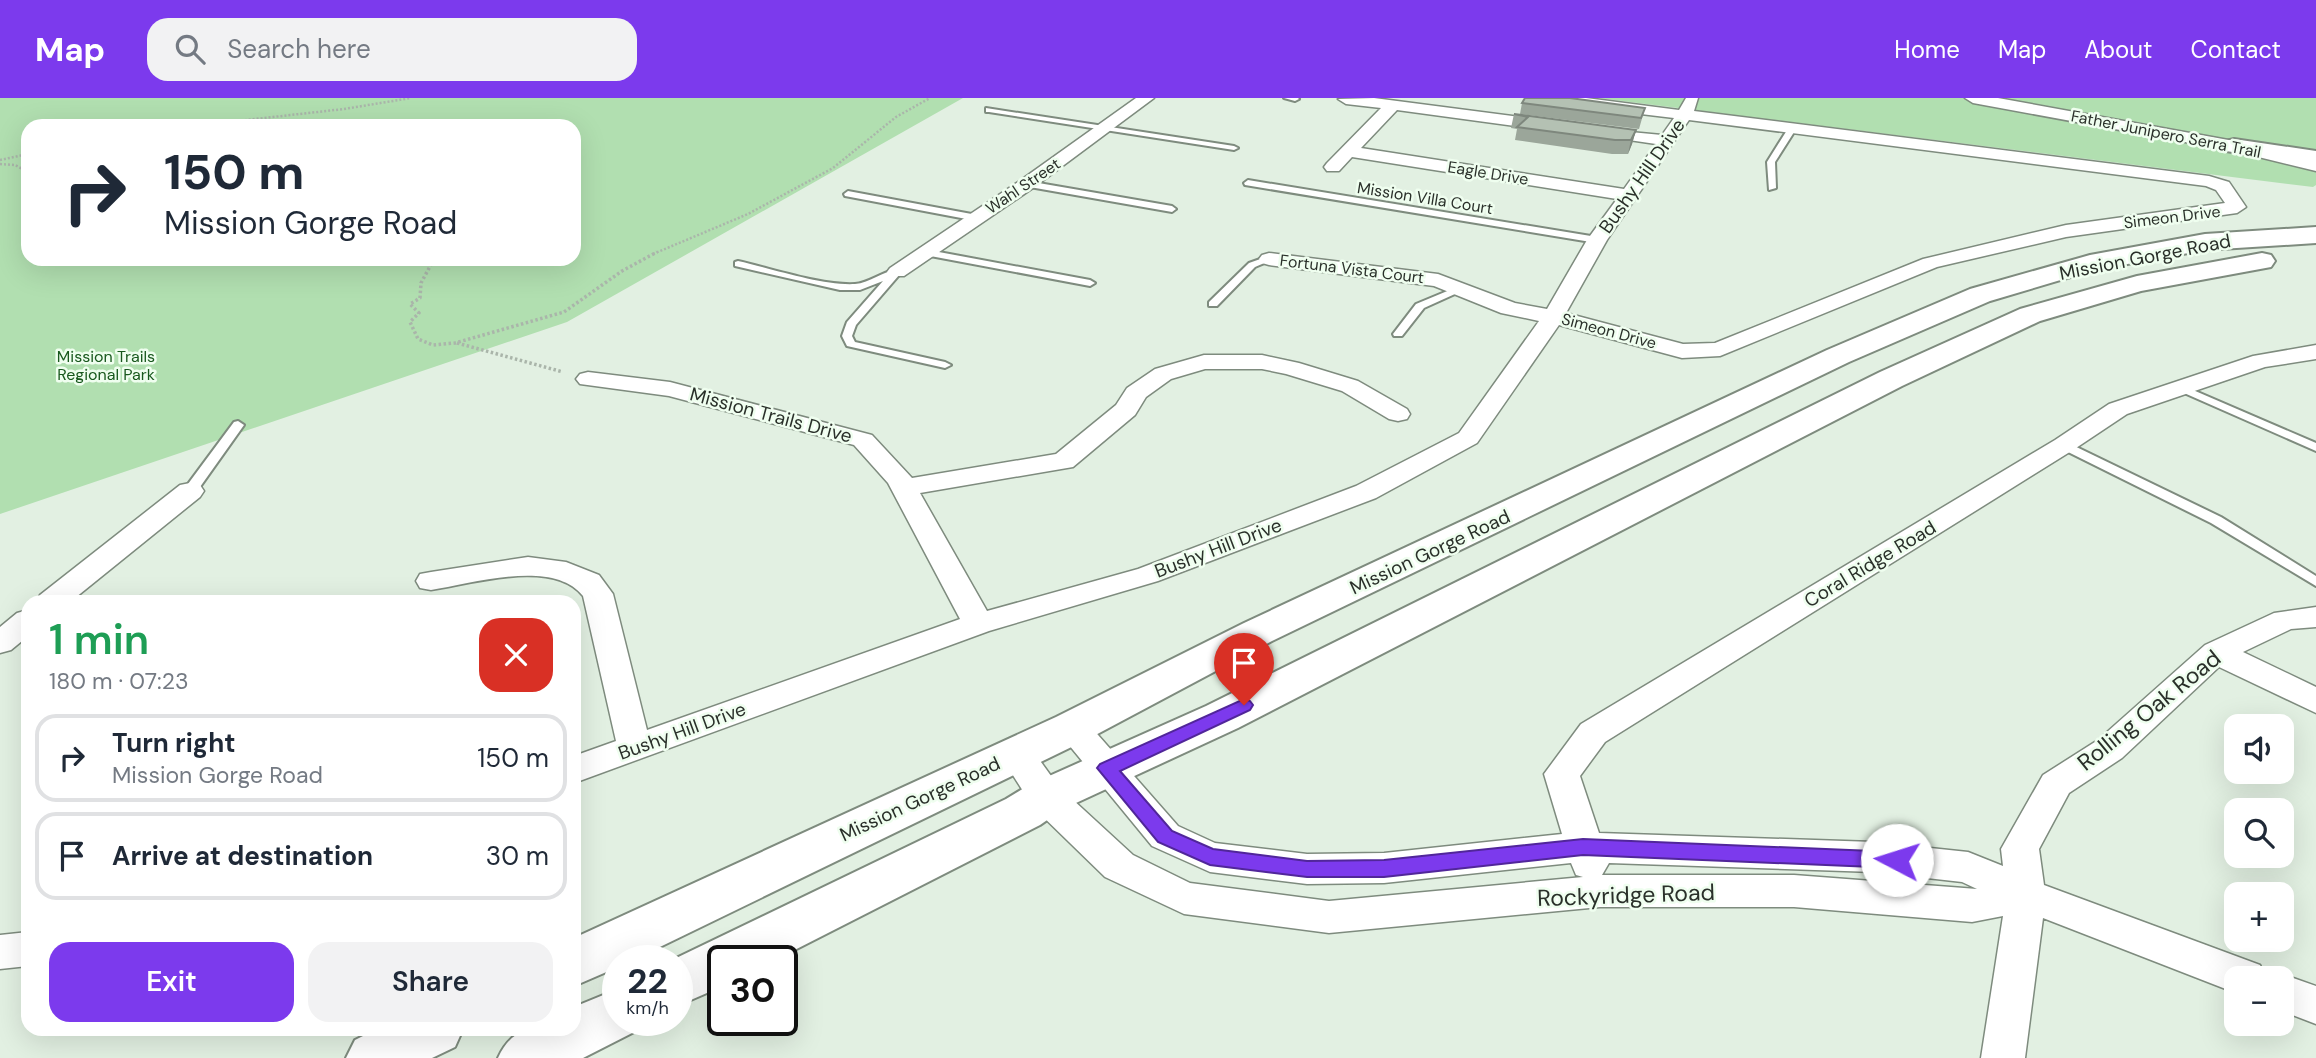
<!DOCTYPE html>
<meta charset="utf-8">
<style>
body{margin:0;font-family:"DM Sans",sans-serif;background:#f2f2f3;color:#1f2937;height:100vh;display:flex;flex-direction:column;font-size:26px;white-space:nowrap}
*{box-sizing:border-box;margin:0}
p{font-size:23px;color:#747a83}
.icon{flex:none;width:38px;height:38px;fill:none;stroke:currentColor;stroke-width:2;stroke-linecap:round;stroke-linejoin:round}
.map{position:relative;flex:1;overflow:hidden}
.panel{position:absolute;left:21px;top:497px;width:560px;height:441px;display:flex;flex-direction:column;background:#fff;border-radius:21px;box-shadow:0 7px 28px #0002}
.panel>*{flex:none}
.guide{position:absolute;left:21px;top:21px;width:560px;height:147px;border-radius:21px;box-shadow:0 7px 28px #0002;background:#fff;color:#1f2937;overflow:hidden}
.controls{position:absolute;left:2224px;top:616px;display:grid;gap:14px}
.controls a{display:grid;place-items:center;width:70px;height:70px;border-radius:14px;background:#fff;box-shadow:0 7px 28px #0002;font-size:35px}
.speed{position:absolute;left:602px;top:847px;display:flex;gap:14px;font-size:35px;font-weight:700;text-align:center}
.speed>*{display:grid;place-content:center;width:91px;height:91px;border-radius:50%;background:#fff;box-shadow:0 7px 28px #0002;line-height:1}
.speed small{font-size:18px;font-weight:400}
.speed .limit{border:4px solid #111;border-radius:10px;background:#fff;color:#111}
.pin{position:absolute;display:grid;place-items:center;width:60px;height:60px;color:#fff;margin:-72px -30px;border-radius:50% 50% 50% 0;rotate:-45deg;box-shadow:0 0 7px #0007}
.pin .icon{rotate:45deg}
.me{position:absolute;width:77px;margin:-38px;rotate:275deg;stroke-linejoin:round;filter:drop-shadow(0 0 5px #0008)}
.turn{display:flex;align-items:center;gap:24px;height:147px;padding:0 28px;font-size:32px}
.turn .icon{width:91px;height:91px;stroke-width:2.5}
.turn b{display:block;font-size:49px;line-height:60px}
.round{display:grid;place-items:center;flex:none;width:74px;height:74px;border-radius:21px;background:#f2f2f3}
.overview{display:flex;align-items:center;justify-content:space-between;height:119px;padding:0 28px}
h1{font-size:42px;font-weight:600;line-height:52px;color:#1e9e55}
.cta{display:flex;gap:14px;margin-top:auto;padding:14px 28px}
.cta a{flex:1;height:80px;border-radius:21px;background:#7c3aed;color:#fff;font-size:28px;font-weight:600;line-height:80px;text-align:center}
.cta a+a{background:#f2f2f3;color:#1f2937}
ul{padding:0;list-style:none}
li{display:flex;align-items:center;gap:21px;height:88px;margin:0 14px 10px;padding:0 14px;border:4px solid #e0e1e3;border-radius:21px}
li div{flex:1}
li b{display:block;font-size:26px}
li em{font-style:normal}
header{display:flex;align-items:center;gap:42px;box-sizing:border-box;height:98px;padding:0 35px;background:#7c3aed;color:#fff}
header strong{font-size:33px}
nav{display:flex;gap:38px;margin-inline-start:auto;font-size:24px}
.search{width:490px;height:63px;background:#f2f2f3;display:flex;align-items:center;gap:18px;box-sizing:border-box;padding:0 24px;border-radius:21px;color:#747a83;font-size:26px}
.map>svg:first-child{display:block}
.green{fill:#b1dfb0;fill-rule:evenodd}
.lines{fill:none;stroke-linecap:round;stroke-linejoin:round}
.service-casing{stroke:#7e8b7e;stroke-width:4}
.minor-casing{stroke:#7e8b7e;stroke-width:3}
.primary-casing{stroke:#7e8b7e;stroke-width:4}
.path-far1{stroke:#aab5aa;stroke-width:2.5;stroke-dasharray:2 2;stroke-linecap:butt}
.path{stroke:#aab5aa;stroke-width:3.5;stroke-dasharray:2.5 2.5;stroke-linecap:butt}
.service{fill:#fff;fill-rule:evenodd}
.minor{fill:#fff;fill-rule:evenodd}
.primary{fill:#fff;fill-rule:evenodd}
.wall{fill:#9ba69a}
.shaded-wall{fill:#7e877d}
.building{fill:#b4c1b3;stroke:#7e877d;stroke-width:2}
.route{fill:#7c3aed;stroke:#51269a;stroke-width:2}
.labels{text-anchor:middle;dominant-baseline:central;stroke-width:5;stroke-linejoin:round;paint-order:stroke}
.far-street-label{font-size:16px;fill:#2a302a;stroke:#effeef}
.far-park-label{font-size:16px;fill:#18581d;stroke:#effeef}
.street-label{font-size:19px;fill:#2a302a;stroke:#effeef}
.near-street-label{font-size:23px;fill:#2a302a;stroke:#effeef}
</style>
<header>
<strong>Map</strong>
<div class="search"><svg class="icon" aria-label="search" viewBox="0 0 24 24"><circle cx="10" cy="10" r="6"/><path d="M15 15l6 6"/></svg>Search here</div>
<nav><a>Home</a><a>Map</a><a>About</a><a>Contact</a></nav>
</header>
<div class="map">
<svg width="2316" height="960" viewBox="0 0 2316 960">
<rect width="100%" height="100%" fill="#e2f0e2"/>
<path class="green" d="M 0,0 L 963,0 L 567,224 L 0,416 ZM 28,28 L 574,28 L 574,161 L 28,161 Z
M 1598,0 L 2316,0 L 2316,87 L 2313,89 Z"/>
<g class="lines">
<g class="service-casing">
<path id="service" d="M 1284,0 L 1298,0 L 1299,1 L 1295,3 Z
M 986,10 L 1234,48 L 1238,50 L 1234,52 L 989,14 L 986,14 Z
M 1789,29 L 1796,31 L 1775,64 L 1776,90 L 1769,92 L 1767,64 Z
M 1248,82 L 1597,139 L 1602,142 L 1597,145 L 1245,87 L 1244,85 Z
M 1027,83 L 1172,108 L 1176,111 L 1172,114 L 1024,88 L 1024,84 Z
M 848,93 L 977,117 L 981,120 L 977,123 L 845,98 L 844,96 Z
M 928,152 L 1090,182 L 1095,185 L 1090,188 L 925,157 L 923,155 Z
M 1266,159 L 1274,161 L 1255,169 L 1217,208 L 1209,208 L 1209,204 L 1249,165 Z
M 738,163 C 770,170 823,188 855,186 C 870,185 885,171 900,172 L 900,176 L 856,227 L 852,238 L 855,244 L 945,264 L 951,267 L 945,270 L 847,248 L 842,238 L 847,224 L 883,183 L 860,192 L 840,192 L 735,168 L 735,164 Z
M 1457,189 L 1466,191 L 1424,210 L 1402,238 L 1394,238 L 1393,236 L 1416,206 Z
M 2179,286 L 2316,345 L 2316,353 L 2175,291 L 2175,287 Z
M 238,323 L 244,327 L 195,396 L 185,396 L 184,393 L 185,390 L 234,324 Z
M 2064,343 L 2221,419 L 2316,478 L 2316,488 L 2211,425 L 2060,350 L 2058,347 Z"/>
</g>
<g class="minor-casing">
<path id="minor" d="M 1136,0 L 1154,0 L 1033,90 L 904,178 L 890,178 L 887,174 L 890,170 L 1021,82 Z
M 1374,0 L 1552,23 L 1560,28 L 1552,33 L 1397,12 L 1361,50 L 1624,91 L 1656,46 L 1588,36 L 1586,33 L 1588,30 L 1662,37 L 1674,20 L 1549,5 L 1541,0 L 1586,0 L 1679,12 L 1686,0 L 1698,0 L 1694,13 L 2209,78 L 2229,84 L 2246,109 L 2237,115 L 2066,139 L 1937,169 L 1720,258 L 1682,260 L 1559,227 L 1477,345 L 1376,400 L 1158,483 L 989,533 L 574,685 L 574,658 L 616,643 L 583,498 C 553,460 472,486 431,492 L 420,490 L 416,483 L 420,476 L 431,474 L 528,459 L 566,464 L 599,477 L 613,496 L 647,632 L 960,521 L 888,385 L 854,347 L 669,298 L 580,286 L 576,281 L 580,276 L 588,274 L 670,284 L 872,337 L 912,380 L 1056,356 L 1116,307 L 1127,290 L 1155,271 L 1204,257 L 1262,257 L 1299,265 L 1358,283 L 1407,311 L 1410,316 L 1407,321 L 1398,323 L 1389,321 L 1342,293 L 1286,276 L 1262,271 L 1205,271 L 1171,281 L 1146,299 L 1135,317 L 1073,369 L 920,395 L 987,513 L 1138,471 L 1356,388 L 1459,335 L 1539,223 L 1501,215 L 1434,188 L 1269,167 L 1262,165 L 1259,161 L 1262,157 L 1269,155 L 1438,176 L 1515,205 L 1547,211 L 1587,142 L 1617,101 L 1352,59 L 1339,73 L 1327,73 L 1324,69 L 1327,65 L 1381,10 L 1346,6 L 1338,1 ZM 1689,22 L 2206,88 L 2216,92 L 2225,105 L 2066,127 L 1923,161 L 1715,245 L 1683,246 L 1566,215 L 1607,142 Z
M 1965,0 L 1998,0 L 2234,43 L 2316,63 L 2316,73 L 2234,53 L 1973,5 Z
M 2316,247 L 2316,261 L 2265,269 L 2127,316 L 2073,352 L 1605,644 L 1580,678 L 1599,735 L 1874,744 L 1968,754 L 2003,768 L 2001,751 L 2043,677 L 2098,642 L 2205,547 L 2274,515 L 2316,509 L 2316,529 L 2291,531 L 2243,554 L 2316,589 L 2316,615 L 2219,569 L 2122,660 L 2069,695 L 2039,751 L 2044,787 L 2260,867 L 2266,880 L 2236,880 L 2236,895 L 2043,820 L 2025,960 L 1981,960 L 2003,818 L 1972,824 L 1794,809 L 1600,809 L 1329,835 L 1184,816 L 1105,779 L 1033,709 L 999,655 L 1004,646 L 1016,642 L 1028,646 L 1059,689 L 1133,757 L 1190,785 L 1329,803 L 1583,779 L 1576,777 L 1571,765 L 1384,785 L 1307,786 L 1210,774 L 1152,748 L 1055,630 L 1060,621 L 1072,618 L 1084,621 L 1178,728 L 1215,745 L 1307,756 L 1384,755 L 1562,736 L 1544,676 L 1581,626 L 2055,342 L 2109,306 L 2253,258 ZM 1609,765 L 1874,774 L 1962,784 L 1977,791 L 1794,777 L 1602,777 Z
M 190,385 L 200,387 L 204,393 L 200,399 L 70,504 L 36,504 L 40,497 L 180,387 Z
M 28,512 L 28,538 L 11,552 L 0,555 L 0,529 L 17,515 Z
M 28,834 L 28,868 L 0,871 L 0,837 Z
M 2282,876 L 2316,888 L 2316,926 L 2282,913 L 2282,880 L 2269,880 Z"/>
</g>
<g class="primary-casing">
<path id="primary" d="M 2234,41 L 2316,53 L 2316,67 L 2226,53 L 2223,48 L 2226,43 Z
M 2316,129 L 2316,145 L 2205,152 L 2094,172 L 1990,203 L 1849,264 L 1272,543 L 1088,641 L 631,863 L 618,863 L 618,869 L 574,888 L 574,840 L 1056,619 L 1244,525 L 1827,252 L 1970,191 L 2090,157 L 2205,136 Z
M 2262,155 L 2271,157 L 2275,163 L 2271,169 L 2141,193 L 2040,223 L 1902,288 L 1238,630 L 1063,711 L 1040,727 L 773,863 L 723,863 L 723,888 L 677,908 L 677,863 L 670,863 L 1006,701 L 1029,687 L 1206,608 L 1880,274 L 2020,211 L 2137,178 Z
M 618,891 L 618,922 L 642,922 L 638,932 L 583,960 L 498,960 C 515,923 539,931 574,931 L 574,909 Z
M 377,931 L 463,931 L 455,949 L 432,960 L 346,960 L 355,942 Z"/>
</g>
<path class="path-far1" d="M 193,28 L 344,11 L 411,0
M 0,62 L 28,56
M 0,66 L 15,67 L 28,74
M 653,156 L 748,116 L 833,70 L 896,19 L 930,0"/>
<path class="path" d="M 434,161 L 421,185 L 420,200 L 410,206 L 419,215 L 410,224 L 418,241 L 433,247 L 455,245 L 564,214 L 622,173 L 657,154
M 457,245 L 563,274"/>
<use href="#service" class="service"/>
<use href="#minor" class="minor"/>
<use href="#primary" class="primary"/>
</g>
<path class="wall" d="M 1522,5 L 1645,10 L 1639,31 L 1520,16 Z
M 1514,16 L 1636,32 L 1632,46 L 1628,56 L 1612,56 L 1515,42 L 1517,31 L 1511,30 Z"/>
<path class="shaded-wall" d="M 1636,32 L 1632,46 L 1628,56 L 1631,42 Z"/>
<path class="building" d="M 1525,0 L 1570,0 L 1645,10 L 1641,20 L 1522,5 Z
M 1514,16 L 1636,32 L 1631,42 L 1615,42 L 1517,29 L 1528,19 Z"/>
<path class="route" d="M 1244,601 L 1250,603 L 1253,607 L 1250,612 L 1120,673 L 1172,733 L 1213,751 L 1307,763 L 1384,762 L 1583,741 L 1897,754 L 1904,756 L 1907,762 L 1904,767 L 1897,770 L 1583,757 L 1384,779 L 1307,779 L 1210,767 L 1158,744 L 1097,670 L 1100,666 Z"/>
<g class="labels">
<g class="far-street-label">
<text transform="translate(2166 36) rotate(11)">Father Junipero Serra Trail</text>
<text transform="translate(1488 75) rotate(9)">Eagle Drive</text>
<text transform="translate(1023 88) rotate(-34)">Wahl Street</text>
<text transform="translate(1425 100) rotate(9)">Mission Villa Court</text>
<text transform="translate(2172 119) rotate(-7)">Simeon Drive</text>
<text transform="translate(1352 171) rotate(7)">Fortuna Vista Court</text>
<text transform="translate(1609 233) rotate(15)">Simeon Drive</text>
</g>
<g class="far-park-label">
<text x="106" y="258">Mission Trails<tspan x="106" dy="18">Regional Park</tspan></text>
</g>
<g class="street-label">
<text transform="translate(1642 78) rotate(-55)">Bushy Hill Drive</text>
<text transform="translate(2145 159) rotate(-11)">Mission Gorge Road</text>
<text transform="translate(771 317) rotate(15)">Mission Trails Drive</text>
<text transform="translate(1218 450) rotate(-21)">Bushy Hill Drive</text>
<text transform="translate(1430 454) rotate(-25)">Mission Gorge Road</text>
<text transform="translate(1870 466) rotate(-31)">Coral Ridge Road</text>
<text transform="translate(682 633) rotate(-20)">Bushy Hill Drive</text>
<text transform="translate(920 701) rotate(-25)">Mission Gorge Road</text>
</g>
<g class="near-street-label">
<text transform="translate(2149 612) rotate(-39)">Rolling Oak Road</text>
<text transform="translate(1626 797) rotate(-2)">Rockyridge Road</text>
</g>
</g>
</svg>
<div class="controls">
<a><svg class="icon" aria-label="sound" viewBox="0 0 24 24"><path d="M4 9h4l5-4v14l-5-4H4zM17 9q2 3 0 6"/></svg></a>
<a><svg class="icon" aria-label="search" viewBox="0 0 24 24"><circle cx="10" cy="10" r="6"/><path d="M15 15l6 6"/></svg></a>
<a>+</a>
<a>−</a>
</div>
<div class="speed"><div>22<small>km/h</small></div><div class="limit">30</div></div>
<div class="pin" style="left:1244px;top:607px;background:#d93025"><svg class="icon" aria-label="arrive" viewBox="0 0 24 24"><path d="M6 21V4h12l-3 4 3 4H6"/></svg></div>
<svg class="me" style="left:1897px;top:762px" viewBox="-20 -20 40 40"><circle r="19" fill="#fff"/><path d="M0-13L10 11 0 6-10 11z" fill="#7c3aed"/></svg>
<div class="guide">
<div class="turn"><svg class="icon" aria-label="right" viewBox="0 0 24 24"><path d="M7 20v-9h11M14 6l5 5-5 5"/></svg><div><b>150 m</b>Mission Gorge Road</div></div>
</div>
<section class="panel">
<div class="overview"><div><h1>1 min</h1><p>180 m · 07:23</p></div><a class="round" style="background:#d93025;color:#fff"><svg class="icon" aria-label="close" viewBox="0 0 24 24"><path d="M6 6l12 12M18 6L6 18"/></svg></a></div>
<ul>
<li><svg class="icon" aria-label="right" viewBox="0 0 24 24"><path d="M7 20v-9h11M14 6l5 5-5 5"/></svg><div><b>Turn right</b><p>Mission Gorge Road</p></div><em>150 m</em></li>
<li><svg class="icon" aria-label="arrive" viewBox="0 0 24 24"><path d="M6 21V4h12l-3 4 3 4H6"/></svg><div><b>Arrive at destination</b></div><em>30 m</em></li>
</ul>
<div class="cta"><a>Exit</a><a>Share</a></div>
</section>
</div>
